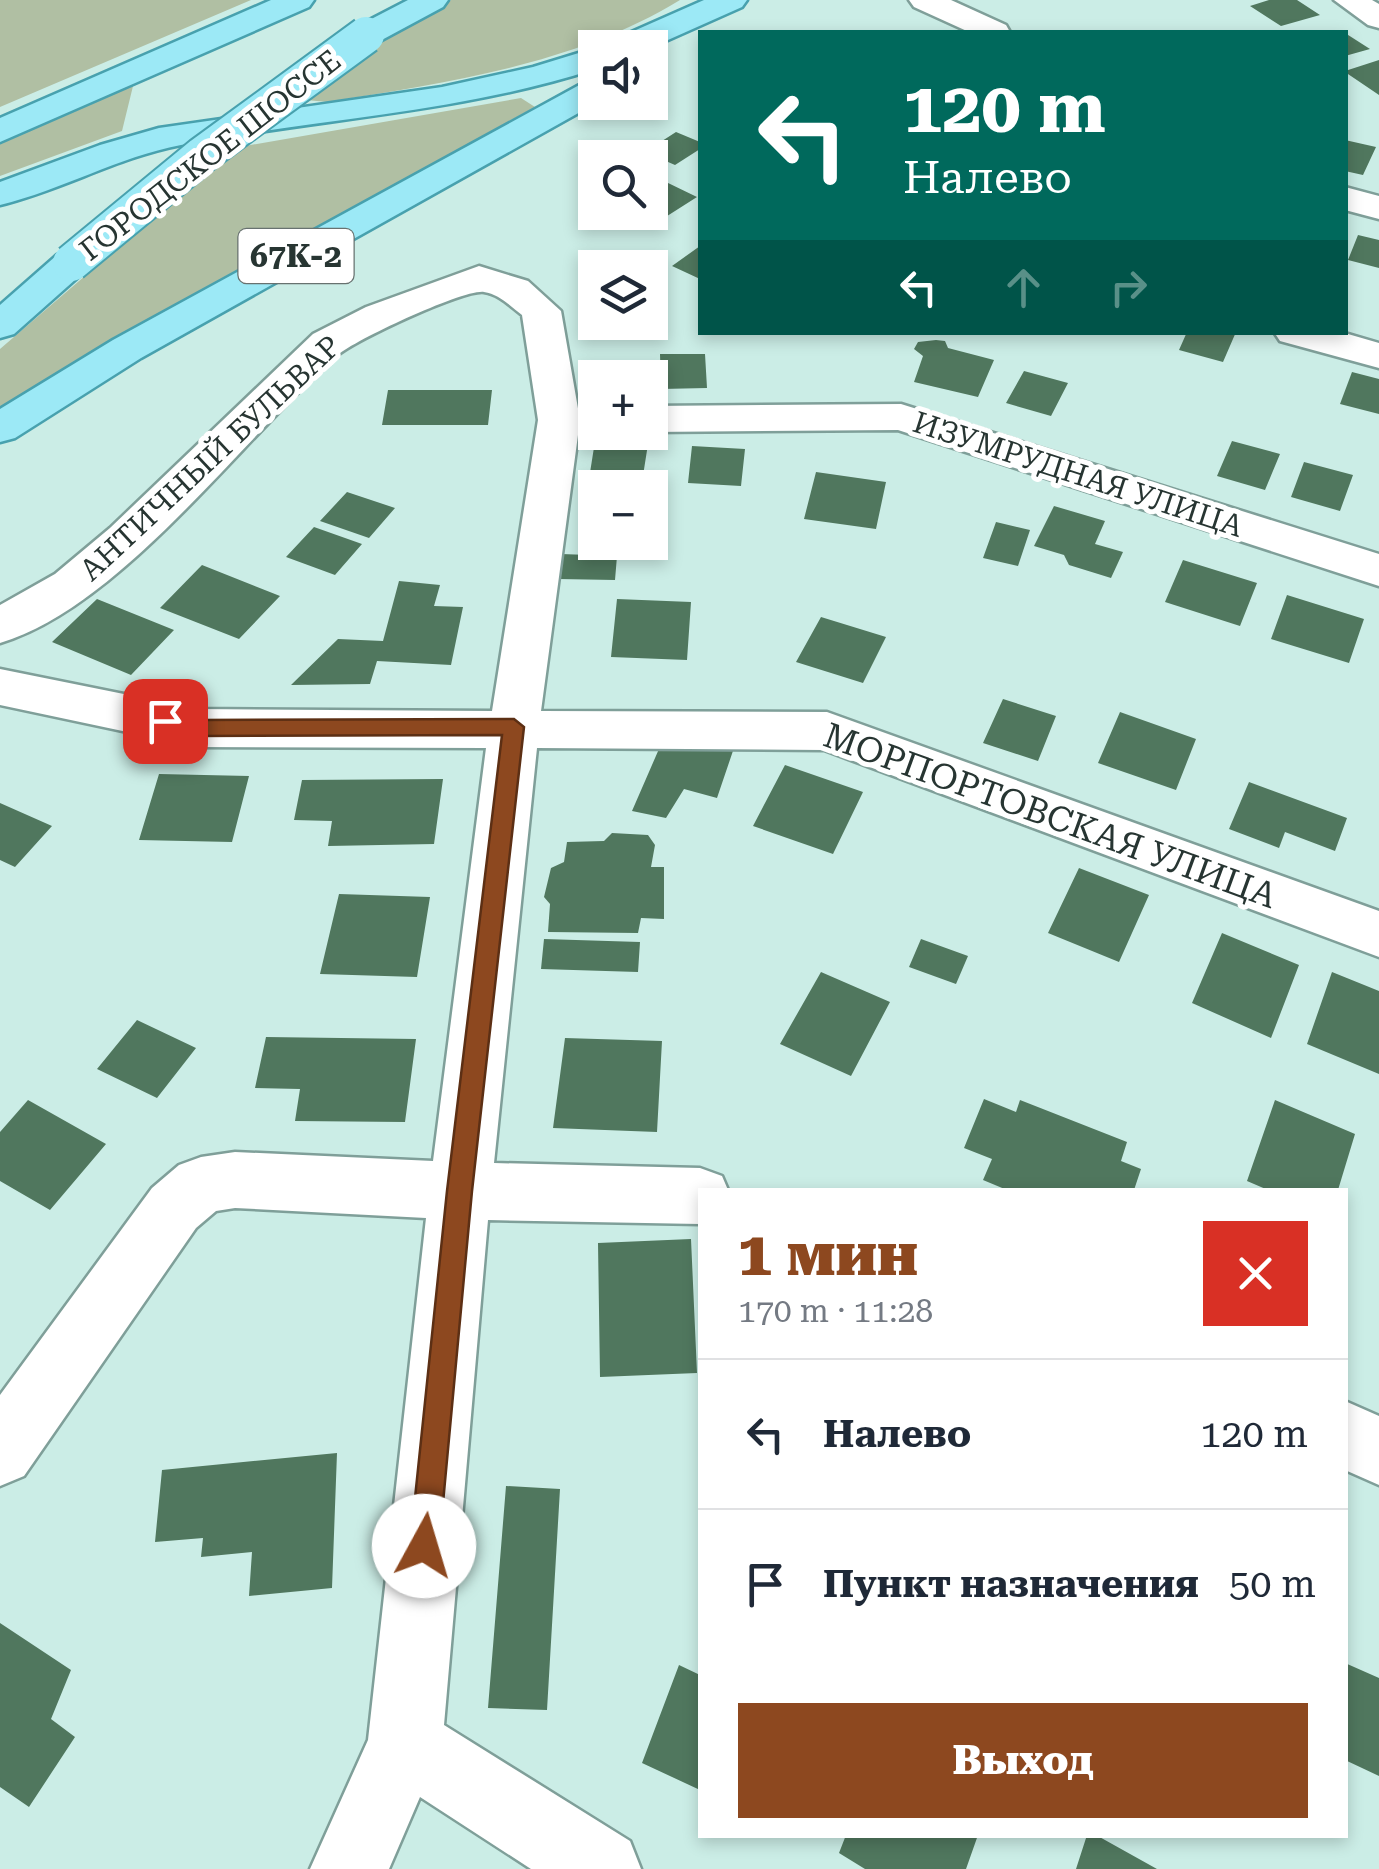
<!DOCTYPE html>
<html lang="ru">
<meta charset="utf-8">
<style>
body{margin:0;font-family:"Roboto Serif",serif;background:#f2f2f3;color:#1f2937;height:100vh;display:flex;flex-direction:column;font-size:38px;white-space:nowrap}
*{box-sizing:border-box;margin:0}
p{font-size:32px;color:#747a83}
.icon{flex:none;width:55px;height:55px;fill:none;stroke:currentColor;stroke-width:2;stroke-linecap:round;stroke-linejoin:round}
.map{position:relative;flex:1;overflow:hidden}
.sheet{position:absolute;left:698px;top:1188px;width:650px;height:650px;display:flex;flex-direction:column;background:#fff;border-radius:0px;box-shadow:0 5px 15px #0003}
.sheet>*{flex:none}
.hud{position:absolute;left:698px;top:30px;width:650px;height:305px;border-radius:0px;box-shadow:0 5px 15px #0003;background:#00695c;color:#fff;overflow:hidden}
.controls{position:absolute;left:578px;top:30px;display:grid;gap:20px}
.controls a{display:grid;place-items:center;width:90px;height:90px;border-radius:0px;background:#fff;box-shadow:0 5px 15px #0003;font-size:50px}
.pin{position:absolute;display:grid;place-items:center;width:85px;height:85px;color:#fff;margin:-42px;border-radius:20px;box-shadow:0 5px 15px #0006}
.me{position:absolute;width:110px;margin:-55px;rotate:6deg;stroke-linejoin:round;filter:drop-shadow(0 0 8px #0008)}
.turn{display:flex;align-items:center;gap:35px;height:210px;padding:0 40px;font-size:45px}
.turn .icon{width:130px;height:130px;stroke-width:2.5}
.turn b{display:block;font-size:70px;line-height:85px}
.lanes{display:flex;align-items:center;height:95px;padding:0 40px;background:#0003;justify-content:center;gap:50px;direction:ltr}
.lanes .off{opacity:.35}
.round{display:grid;place-items:center;flex:none;width:105px;height:105px;border-radius:0px;background:#f2f2f3}
.head{display:flex;align-items:center;justify-content:space-between;height:170px;padding:0 40px}
h1{font-size:60px;font-weight:800;line-height:75px;color:#8d481f}
.button{display:flex;gap:20px;margin-top:auto;padding:20px 40px}
.button a{flex:1;height:115px;border-radius:0px;background:#8d481f;color:#fff;font-size:40px;font-weight:800;line-height:115px;text-align:center}
ul{padding:0;list-style:none}
li{display:flex;align-items:center;gap:30px;height:150px;padding:0 40px;border-top:2px solid #e0e1e3}
li div{flex:1}
li b{display:block;font-size:38px}
li em{font-style:normal}
.map>svg:first-child{display:block}
.green{fill:#b0bfa3}
.building{fill:#50775e}
.lines{fill:none;stroke-linecap:round;stroke-linejoin:round}
.minor-casing{stroke:#7f9f99;stroke-width:5}
.major-casing{stroke:#48a1ae;stroke-width:5}
.minor{fill:#fff;fill-rule:evenodd}
.major{fill:#9ce9f6;fill-rule:evenodd}
.major-bridge-casing{stroke:#48a1ae;stroke-width:40;stroke-linecap:butt}
.major-bridge{stroke:#9ce9f6;stroke-width:36}
.route{fill:#8d481f;stroke:#5c2f14;stroke-width:2.5}
.labels{text-anchor:middle;dominant-baseline:central;stroke-width:10;stroke-linejoin:round;paint-order:stroke}
.far-street-label{font-size:30px;fill:#273532;stroke:#fff}
.shield{fill:#fff;stroke:#687270;stroke-width:2.5}
.shield-label{font-size:32px;font-weight:bold;fill:#273532}
.street-label{font-size:35px;fill:#273532;stroke:#fff}
</style>
<div class="map">
<svg width="1379" height="1869" viewBox="0 0 1379 1869">
<rect width="100%" height="100%" fill="#cbede6"/>
<path class="green" d="M 0,0 L 251,0 L 0,107 Z
M 451,0 L 680,0 C 574,65 448,82 328,102 L 306,100 L 360,52 Z
M 123,82 L 134,82 L 122,131 L 0,176 L 0,142 Z
M 521,98 L 535,107 L 83,356 L 0,408 L 0,349 L 207,171 L 245,146 Z"/>
<path class="building" d="M 1269,0 L 1297,0 L 1320,15 L 1281,26 L 1250,6 Z
M 1345,33 L 1370,49 L 1345,56 Z
M 1379,60 L 1379,95 L 1345,72 L 1345,71 Z
M 676,132 L 700,142 L 700,149 L 675,165 L 645,152 Z
M 1345,140 L 1376,147 L 1363,175 L 1345,171 Z
M 666,182 L 697,197 L 664,218 L 650,212 L 650,193 Z
M 1358,235 L 1379,240 L 1379,268 L 1348,260 Z
M 700,246 L 700,279 L 672,266 Z
M 1187,332 L 1236,332 L 1223,362 L 1179,350 Z
M 936,340 L 945,341 L 948,348 L 994,360 L 978,397 L 914,382 L 923,356 L 914,349 L 918,342 Z
M 660,354 L 705,354 L 707,388 L 661,389 Z
M 1024,371 L 1068,383 L 1051,416 L 1006,403 Z
M 1352,372 L 1379,379 L 1379,414 L 1340,404 Z
M 388,390 L 492,390 L 488,425 L 382,425 Z
M 595,441 L 648,444 L 642,482 L 589,479 Z
M 1232,441 L 1280,454 L 1265,490 L 1217,476 Z
M 692,446 L 745,449 L 741,486 L 688,483 Z
M 1304,462 L 1353,475 L 1340,511 L 1291,497 Z
M 816,472 L 886,482 L 876,529 L 804,519 Z
M 347,492 L 395,508 L 369,538 L 320,521 Z
M 1054,506 L 1105,521 L 1095,544 L 1123,552 L 1111,578 L 1069,565 L 1064,555 L 1034,546 Z
M 996,522 L 1030,530 L 1018,566 L 983,558 Z
M 314,527 L 362,544 L 335,575 L 286,557 Z
M 561,554 L 617,556 L 615,580 L 558,579 Z
M 1183,560 L 1257,583 L 1240,626 L 1165,602 Z
M 202,565 L 280,596 L 239,639 L 160,608 Z
M 399,581 L 440,585 L 434,606 L 463,607 L 451,665 L 377,661 L 370,684 L 291,685 L 338,639 L 383,641 Z
M 1287,595 L 1364,619 L 1349,663 L 1271,639 Z
M 97,599 L 174,630 L 131,675 L 52,642 Z
M 617,599 L 691,602 L 687,660 L 611,657 Z
M 821,617 L 886,637 L 863,683 L 796,662 Z
M 1003,699 L 1056,716 L 1038,761 L 983,743 Z
M 1120,712 L 1196,739 L 1176,790 L 1098,763 Z
M 662,742 L 736,742 L 717,798 L 684,789 L 666,818 L 632,811 Z
M 785,765 L 863,792 L 833,854 L 753,826 Z
M 159,774 L 249,776 L 232,842 L 139,840 Z
M 443,779 L 434,844 L 328,846 L 332,821 L 294,820 L 302,780 Z
M 1249,782 L 1347,818 L 1335,851 L 1285,832 L 1279,848 L 1229,829 Z
M 0,803 L 52,826 L 15,867 L 0,860 Z
M 612,833 L 648,835 L 655,845 L 651,867 L 664,867 L 664,919 L 641,918 L 638,933 L 548,932 L 550,904 L 544,897 L 551,868 L 564,862 L 567,842 L 604,841 Z
M 1079,868 L 1149,895 L 1119,962 L 1048,933 Z
M 339,894 L 430,897 L 417,977 L 320,974 Z
M 1222,933 L 1299,965 L 1271,1038 L 1192,1003 Z
M 544,939 L 640,942 L 638,972 L 541,969 Z
M 921,939 L 968,956 L 956,984 L 909,967 Z
M 821,972 L 890,1002 L 851,1076 L 780,1044 Z
M 1332,972 L 1379,991 L 1379,1074 L 1307,1044 Z
M 137,1020 L 196,1048 L 157,1098 L 97,1069 Z
M 266,1037 L 416,1039 L 405,1122 L 295,1121 L 300,1089 L 255,1088 Z
M 565,1038 L 662,1041 L 657,1132 L 553,1128 Z
M 984,1099 L 1016,1112 L 1020,1100 L 1127,1142 L 1121,1161 L 1141,1169 L 1134,1190 L 1007,1190 L 983,1180 L 992,1159 L 964,1148 Z
M 28,1100 L 106,1144 L 50,1210 L 0,1181 L 0,1132 Z
M 1275,1100 L 1355,1134 L 1338,1190 L 1268,1190 L 1247,1181 Z
M 691,1239 L 697,1373 L 600,1377 L 598,1243 Z
M 337,1453 L 332,1588 L 249,1596 L 252,1552 L 201,1557 L 203,1538 L 155,1542 L 162,1470 Z
M 506,1486 L 560,1489 L 547,1710 L 488,1708 Z
M 0,1623 L 71,1670 L 51,1719 L 75,1737 L 29,1807 L 0,1787 Z
M 1345,1663 L 1379,1678 L 1379,1776 L 1345,1760 Z
M 679,1665 L 700,1675 L 700,1790 L 642,1763 Z
M 846,1835 L 978,1835 L 966,1869 L 865,1869 L 839,1853 Z
M 1087,1835 L 1096,1835 L 1157,1869 L 1076,1869 Z"/>
<g class="lines">
<g class="minor-casing">
<path id="minor" d="M 909,0 L 951,0 L 1006,25 L 1010,32 L 969,32 L 914,7 Z
M 1334,0 L 1372,0 L 1379,4 L 1379,28 L 1368,25 Z
M 1345,187 L 1379,196 L 1379,219 L 1345,210 Z
M 479,266 L 528,281 L 561,311 L 580,420 L 541,711 L 827,712 L 1379,911 L 1379,957 L 824,750 L 537,748 L 494,1163 L 700,1168 L 722,1176 L 728,1190 L 700,1190 L 700,1224 L 488,1220 L 444,1725 L 630,1841 L 641,1869 L 531,1869 L 420,1797 L 389,1869 L 310,1869 L 368,1740 L 426,1218 L 235,1208 L 216,1211 L 196,1228 L 24,1476 L 0,1486 L 0,1395 L 152,1188 L 179,1165 L 201,1157 L 235,1152 L 433,1161 L 486,748 L 198,747 L 0,705 L 0,669 L 198,709 L 492,711 L 538,420 L 522,315 C 510,306 499,294 484,292 C 464,289 355,340 338,355 C 242,438 121,607 0,643 L 0,605 L 55,574 L 110,528 L 313,334 L 366,307 Z
M 1274,332 L 1341,332 L 1379,343 L 1379,368 L 1280,341 Z
M 901,404 L 1379,554 L 1379,586 L 898,430 L 650,432 L 650,406 Z
M 1345,1401 L 1379,1416 L 1379,1485 L 1345,1470 Z"/>
</g>
<g class="major-casing">
<path id="major" d="M 271,0 L 314,0 L 309,7 L 0,142 L 0,118 Z
M 408,0 L 448,0 L 443,7 L 378,42 L 354,42 L 350,35 L 354,28 Z
M 704,0 L 747,0 L 742,7 L 650,48 L 607,48 L 611,41 Z
M 595,48 L 595,69 C 460,113 320,118 181,145 C 118,157 62,190 0,205 L 0,182 L 100,145 L 159,128 L 442,87 L 533,67 Z
M 595,80 L 598,102 L 141,358 L 15,438 L 0,442 L 0,409 L 113,340 L 583,83 Z
M 71,251 L 85,255 L 90,263 L 85,271 L 14,334 L 0,338 L 0,305 L 57,255 Z"/>
</g>
<use href="#minor" class="minor"/>
<use href="#major" class="major"/>
<g class="major-bridge-casing">
<path id="major-bridge" d="M 71,263 L 202,155 L 366,35"/>
</g>
<use href="#major-bridge" class="major-bridge"/>
</g>
<path class="route" d="M 165,713 L 198,720 L 514,719 L 524,727 L 472,1191 L 439,1546 L 435,1557 L 424,1561 L 414,1557 L 410,1546 L 447,1191 L 502,735 L 198,736 L 158,726 L 155,721 Z"/>
<g class="labels">
<g class="far-street-label">
<text transform="translate(210 155) rotate(-38)">ГОРОДСКОЕ ШОССЕ</text>
<text transform="translate(210 458) rotate(-43)">АНТИЧНЫЙ БУЛЬВАР</text>
<text transform="translate(1078 474) rotate(18)">ИЗУМРУДНАЯ УЛИЦА</text>
</g>
<rect class="shield" x="238.5" y="229" width="115" height="54" rx="8"/>
<g class="shield-label">
<text x="296" y="256">67К-2</text>
</g>
<g class="street-label">
<text transform="translate(1050 816) rotate(20)">МОРПОРТОВСКАЯ УЛИЦА</text>
</g>
</g>
</svg>
<div class="controls">
<a><svg class="icon" aria-label="sound" viewBox="0 0 24 24"><path d="M4 9h4l5-4v14l-5-4H4zM17 9q2 3 0 6"/></svg></a>
<a><svg class="icon" aria-label="search" viewBox="0 0 24 24"><circle cx="10" cy="10" r="6"/><path d="M15 15l6 6"/></svg></a>
<a><svg class="icon" aria-label="layers" viewBox="0 0 24 24"><path d="M12 4l9 5-9 5-9-5zM3 14l9 5 9-5"/></svg></a>
<a>+</a>
<a>−</a>
</div>
<div class="pin" style="left:165px;top:721px;background:#d93025"><svg class="icon" aria-label="arrive" viewBox="0 0 24 24"><path d="M6 21V4h12l-3 4 3 4H6"/></svg></div>
<svg class="me" style="left:424px;top:1546px" viewBox="-20 -20 40 40"><circle r="19" fill="#fff"/><path d="M0-13L10 11 0 6-10 11z" fill="#8d481f"/></svg>
<div class="hud">
<div class="turn"><svg class="icon" aria-label="left" viewBox="0 0 24 24"><path d="M17 20v-9H6M10 6l-5 5 5 5"/></svg><div><b>120 m</b>Налево</div></div>
<div class="lanes"><svg class="icon" aria-label="left" viewBox="0 0 24 24"><path d="M17 20v-9H6M10 6l-5 5 5 5"/></svg><svg class="icon off" aria-label="ahead" viewBox="0 0 24 24"><path d="M12 20V5M6 11l6-6 6 6"/></svg><svg class="icon off" aria-label="right" viewBox="0 0 24 24"><path d="M7 20v-9h11M14 6l5 5-5 5"/></svg></div>
</div>
<section class="sheet">
<div class="head"><div><h1>1 мин</h1><p>170 m · 11:28</p></div><a class="round" style="background:#d93025;color:#fff"><svg class="icon" aria-label="close" viewBox="0 0 24 24"><path d="M6 6l12 12M18 6L6 18"/></svg></a></div>
<ul>
<li><svg class="icon" aria-label="left" viewBox="0 0 24 24"><path d="M17 20v-9H6M10 6l-5 5 5 5"/></svg><div><b>Налево</b></div><em>120 m</em></li>
<li><svg class="icon" aria-label="arrive" viewBox="0 0 24 24"><path d="M6 21V4h12l-3 4 3 4H6"/></svg><div><b>Пункт назначения</b></div><em>50 m</em></li>
</ul>
<div class="button"><a>Выход</a></div>
</section>
</div>
